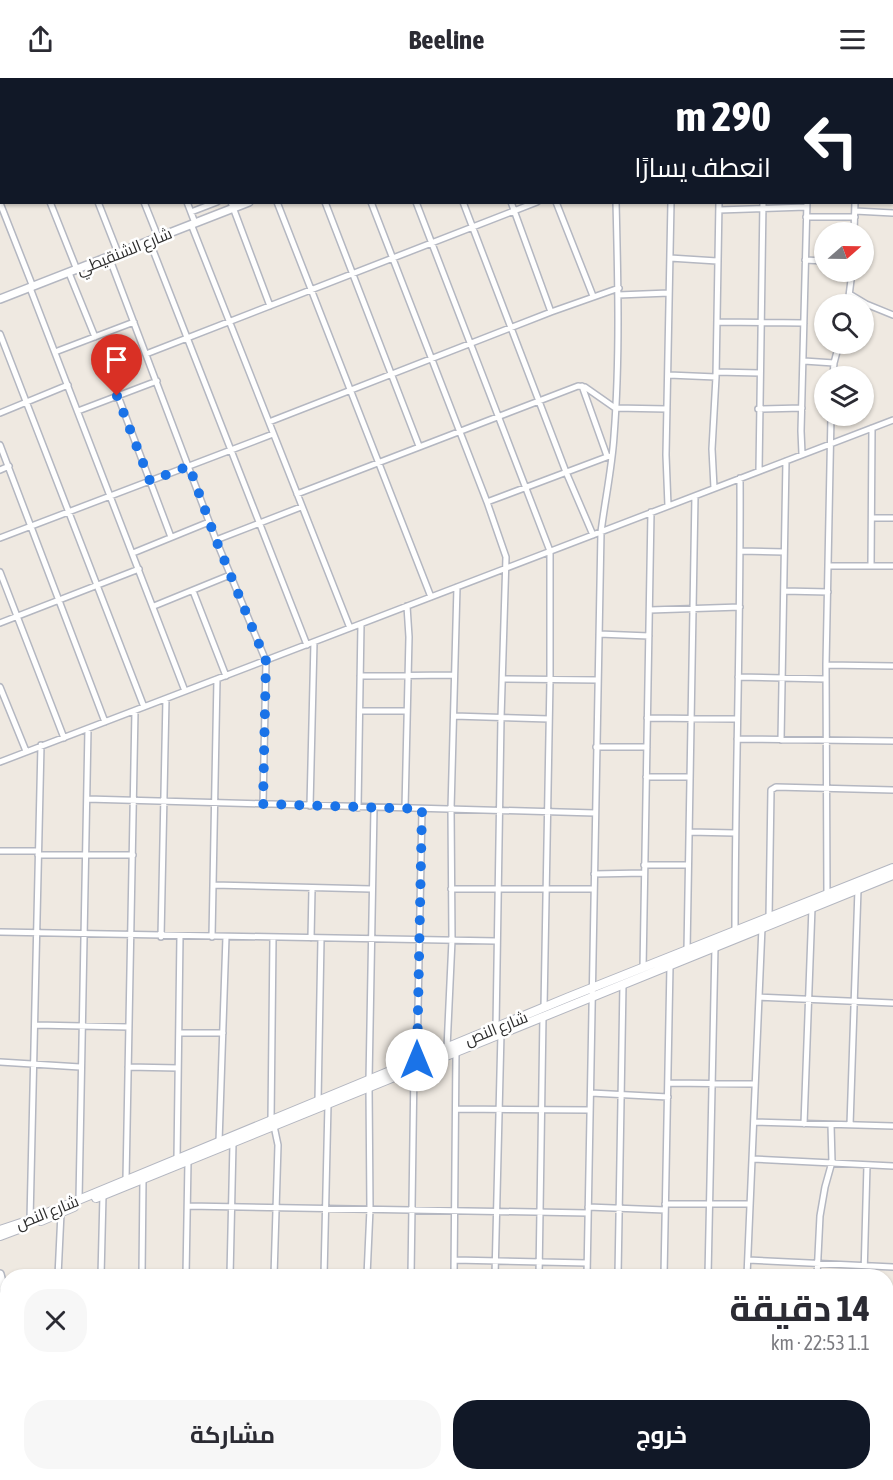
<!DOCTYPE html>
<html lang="ar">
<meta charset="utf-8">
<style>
body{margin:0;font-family:"Asap Condensed",Cairo,sans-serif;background:#f7f7f7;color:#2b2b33;direction:rtl;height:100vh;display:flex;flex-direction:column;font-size:22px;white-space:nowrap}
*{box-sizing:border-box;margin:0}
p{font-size:20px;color:#7c7c81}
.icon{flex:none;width:33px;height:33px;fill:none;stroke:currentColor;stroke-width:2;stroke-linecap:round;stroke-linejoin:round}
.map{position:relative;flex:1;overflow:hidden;direction:ltr}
.drawer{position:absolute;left:0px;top:1191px;width:894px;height:212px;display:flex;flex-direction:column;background:#fff;border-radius:24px 24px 0 0;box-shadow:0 2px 4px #0004;direction:rtl}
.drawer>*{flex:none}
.hud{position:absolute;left:0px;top:0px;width:894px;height:126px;box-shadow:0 2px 4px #0004;direction:rtl;background:#111827;color:#fff;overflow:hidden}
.needle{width:39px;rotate:70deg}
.tools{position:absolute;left:814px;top:144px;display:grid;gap:12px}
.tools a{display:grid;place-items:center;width:60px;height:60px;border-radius:50%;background:#fff;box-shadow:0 2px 4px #0004;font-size:30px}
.pin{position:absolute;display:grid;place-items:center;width:51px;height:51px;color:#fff;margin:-62px -26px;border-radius:50% 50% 50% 0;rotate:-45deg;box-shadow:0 0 6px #0007}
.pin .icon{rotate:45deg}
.me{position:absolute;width:66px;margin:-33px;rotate:0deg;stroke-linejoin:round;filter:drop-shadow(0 0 4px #0008)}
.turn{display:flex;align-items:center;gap:21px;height:126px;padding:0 24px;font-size:27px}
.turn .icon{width:78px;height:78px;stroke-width:2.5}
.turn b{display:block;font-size:42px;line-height:51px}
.round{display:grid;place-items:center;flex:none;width:63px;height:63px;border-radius:24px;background:#f7f7f7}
.overview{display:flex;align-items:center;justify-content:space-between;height:102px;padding:0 24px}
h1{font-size:36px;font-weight:700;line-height:45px}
.action{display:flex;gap:12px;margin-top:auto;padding:12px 24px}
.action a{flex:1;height:69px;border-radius:24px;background:#111827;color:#fff;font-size:24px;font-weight:700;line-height:69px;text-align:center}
.action a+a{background:#f7f7f7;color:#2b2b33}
header{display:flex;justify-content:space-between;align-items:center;height:78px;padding:0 24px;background:#fff;font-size:27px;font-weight:700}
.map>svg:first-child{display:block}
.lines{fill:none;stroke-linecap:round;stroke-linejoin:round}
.minor-casing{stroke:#b4b7c1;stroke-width:8}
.tertiary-casing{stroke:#b4b7c1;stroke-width:10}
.secondary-casing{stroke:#b4b7c1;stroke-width:10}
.minor{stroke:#fff;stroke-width:5}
.tertiary{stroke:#fff;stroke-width:7}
.secondary{stroke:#fff;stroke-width:8}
.route{stroke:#1a73e8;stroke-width:10;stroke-dasharray:0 18}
.labels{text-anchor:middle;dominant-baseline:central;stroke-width:5;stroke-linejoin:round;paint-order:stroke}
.street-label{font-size:16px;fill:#2e2e2e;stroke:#fff}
</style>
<header><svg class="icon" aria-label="menu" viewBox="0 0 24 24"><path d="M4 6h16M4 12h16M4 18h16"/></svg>Beeline<svg class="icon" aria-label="share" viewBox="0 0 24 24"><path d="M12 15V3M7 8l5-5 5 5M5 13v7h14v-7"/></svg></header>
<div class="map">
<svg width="893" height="1402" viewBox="0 0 893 1402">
<rect width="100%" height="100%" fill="#efe9e1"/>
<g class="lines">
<g class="minor-casing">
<path id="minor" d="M 0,0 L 2,3
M 50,0 L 50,2
M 96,0 L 97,2
M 142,0 L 143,2
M 189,0 L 189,2
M 281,0 L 281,2
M 332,0 L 333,2
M 383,0 L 384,2
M 429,0 L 429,2
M 475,0 L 476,2
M 671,0 L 672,2
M 75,2 L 79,0
M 235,2 L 239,0
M 616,2 L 616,0
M 705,2 L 709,0
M 721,2 L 721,0
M 766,2 L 766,0
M 810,2 L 810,0
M 858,2 L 859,0
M 0,39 L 2,39
M 892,81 L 893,81
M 0,91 L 2,91
M 50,124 L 77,192
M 98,124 L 118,175
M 144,124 L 158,159
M 187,124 L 195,145
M 231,124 L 270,228
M 277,124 L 431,519
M 325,124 L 419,368
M 371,124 L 487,424 L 506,479 L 501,640 L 496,949
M 416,124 L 550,473 L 550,602 L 544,930
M 463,124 L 566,394 L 593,457
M 511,124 L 551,234
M 556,124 L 593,218
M 0,125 L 33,209
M 719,132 L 806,129
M 855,133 L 893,135
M 191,134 L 217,124
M 806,139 L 855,139
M 191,146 L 350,550
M 854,154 L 855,124
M 149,162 L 307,567
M 109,179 L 216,462 L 266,583 L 263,726
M 670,180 L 717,183
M 805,182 L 825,183
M 69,195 L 95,259
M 30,210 L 185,613
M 618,217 L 669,215
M 851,217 L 866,226 L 893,237
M 848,226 L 852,194
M 717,244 L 804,245
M 0,256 L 144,629
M 55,274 L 134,244
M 146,276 L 537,124
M 804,283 L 834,285
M 716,294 L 760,295
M 669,297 L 716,299
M 833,298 L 834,285 L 839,266
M 582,308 L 607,378
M 118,318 L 171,459
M 758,331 L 802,330
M 78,333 L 157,303
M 0,335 L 68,307
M 269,344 L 551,234 L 619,210
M 0,367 L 105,644
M 802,376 L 801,353 L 807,124
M 0,392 L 9,388
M 759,393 L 763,124
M 714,410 L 712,371 L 716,299 L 719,124
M 297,416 L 578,308 L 585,309 L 615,330 L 667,331
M 487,424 L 612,377
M 668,428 L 666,377 L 671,124
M 873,440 L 893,440
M 0,460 L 273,356
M 216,462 L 301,429
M 740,473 L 784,474
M 133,475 L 209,444
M 828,488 L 893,488
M 871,488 L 872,350
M 0,494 L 64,660
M 193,513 L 226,598
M 784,513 L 828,514
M 154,528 L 230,497
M 650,532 L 740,529
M 0,545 L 139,491
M 599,556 L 649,558
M 826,587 L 893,588
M 360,598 L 454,597
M 738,599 L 826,601
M 503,601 L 598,602
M 0,609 L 26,673
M 360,633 L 406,633
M 454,638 L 549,641
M 647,640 L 737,641
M 737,661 L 893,663
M 781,662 L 786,383
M 596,669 L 647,669
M 0,684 L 893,342
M 646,699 L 690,699
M 87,721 L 595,735
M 310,728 L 314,564
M 358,730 L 361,546
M 405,730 L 409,559 L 407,528
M 689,754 L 735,755
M 0,773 L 38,773
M 38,777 L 133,777
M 644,787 L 688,787
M 594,796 L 644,795
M 213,807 L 371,811
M 451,811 L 593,811
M 827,819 L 826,587 L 831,338
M 769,840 L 771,712 L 776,709 L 893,712
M 735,853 C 735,702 741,551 740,400
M 0,854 L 496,863
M 161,859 L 166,621
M 212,859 L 217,601
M 311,860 L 312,811
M 687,873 L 695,418
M 643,891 L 651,434
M 759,919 L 893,925
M 36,947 L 129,949
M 179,955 L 223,955
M 447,970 L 452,862 L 451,731 L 457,509
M 417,982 L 422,731
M 0,984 L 80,989
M 128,989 L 178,990
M 369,1003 L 374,730
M 668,1005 L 755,1006
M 591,1015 L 668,1019
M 318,1024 L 321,861
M 457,1031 L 590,1032
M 271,1043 L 273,860
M 754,1044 L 893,1048
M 804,1046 L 812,829
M 850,1047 L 858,811
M 274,1048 L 278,1067 L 274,1198
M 219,1064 L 226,859
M 752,1081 L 893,1088
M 177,1082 L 180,858
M 126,1102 L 135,633
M 79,1122 L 88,651
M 665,1126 L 750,1126
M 188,1128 L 588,1135
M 588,1129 L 665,1132
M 30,1142 L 41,667
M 455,1182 L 587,1185
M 748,1182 L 893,1189
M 58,1198 L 61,1135
M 101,1198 L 103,1117
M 142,1198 L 143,1102
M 186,1198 L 188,1083
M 230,1198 L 233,1065
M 324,1198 L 328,1026
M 367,1198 L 370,1131 L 369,1009
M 411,1198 L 414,990
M 454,1198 L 456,973
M 495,1198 L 501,955
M 539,1198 L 543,938
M 587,1198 L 601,454 C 605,422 612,390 614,358 C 620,281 618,202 616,124
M 618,1198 L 623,906
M 664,1198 L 670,888
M 708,1198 L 715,869
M 747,1198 L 762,849
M 817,1198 L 820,1138 L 825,1109 L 832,1084 L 831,1047
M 864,1198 L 867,1087
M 886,1304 L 893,1304
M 0,1314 L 8,1311
M 0,1390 L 3,1402
M 99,1395 L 99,1402
M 364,1395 L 364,1402
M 491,1395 L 492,1402
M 660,1395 L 660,1402
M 35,1402 L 58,1397
M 139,1402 L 139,1395
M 184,1402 L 184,1395
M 225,1402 L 225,1395
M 271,1402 L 271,1395
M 320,1402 L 320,1395
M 405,1402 L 405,1395
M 450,1402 L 450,1395
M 535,1402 L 535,1395
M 582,1402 L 583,1395
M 615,1402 L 615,1395
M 705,1402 L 705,1395
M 739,1402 L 739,1395
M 806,1402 L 806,1395
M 855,1402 L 855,1395"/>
</g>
<g class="tertiary-casing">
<path id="tertiary" d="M 569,2 L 573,0
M 0,221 L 249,124
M 0,1196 L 8,1229
M 58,1395 L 59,1402"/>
</g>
<g class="secondary-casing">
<path id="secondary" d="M 96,1120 L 893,797
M 41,1143 L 74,1129
M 0,1152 L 30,1142 L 569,919 L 893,790
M 0,1158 L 24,1149"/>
</g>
<use href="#minor" class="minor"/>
<use href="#tertiary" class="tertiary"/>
<use href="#secondary" class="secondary"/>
</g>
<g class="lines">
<path class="route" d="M 117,318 L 150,403 L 189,388 L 216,462 L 266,583 L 263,726 L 422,731 L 417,982"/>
</g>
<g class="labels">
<g class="street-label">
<text transform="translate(124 173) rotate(-22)">شارع الشنقيطي</text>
<text transform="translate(496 950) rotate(-22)">شارع النص</text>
<text transform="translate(47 1134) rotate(-22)">شارع النص</text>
</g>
</g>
</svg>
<div class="tools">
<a><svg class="needle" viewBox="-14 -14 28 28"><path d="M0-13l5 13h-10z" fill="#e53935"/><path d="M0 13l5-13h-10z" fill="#7c7c81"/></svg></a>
<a><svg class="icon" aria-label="search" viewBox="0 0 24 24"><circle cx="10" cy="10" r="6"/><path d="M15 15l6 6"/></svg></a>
<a><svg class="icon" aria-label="layers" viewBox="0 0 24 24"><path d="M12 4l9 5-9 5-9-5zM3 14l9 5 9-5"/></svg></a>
</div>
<div class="pin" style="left:117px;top:318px;background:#d93025"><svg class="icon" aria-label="arrive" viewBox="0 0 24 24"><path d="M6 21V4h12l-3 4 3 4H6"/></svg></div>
<svg class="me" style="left:417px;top:982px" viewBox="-20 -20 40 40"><circle r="19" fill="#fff"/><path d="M0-13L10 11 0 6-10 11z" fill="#1a73e8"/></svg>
<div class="hud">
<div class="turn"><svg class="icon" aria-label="left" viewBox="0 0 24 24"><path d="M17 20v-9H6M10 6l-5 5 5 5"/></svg><div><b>290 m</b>انعطف يسارًا</div></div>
</div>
<section class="drawer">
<div class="overview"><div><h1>14 دقيقة</h1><p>1.1 km · 22:53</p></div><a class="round"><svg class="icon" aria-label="close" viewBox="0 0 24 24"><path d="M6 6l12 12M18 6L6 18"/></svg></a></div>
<div class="action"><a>خروج</a><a>مشاركة</a></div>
</section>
</div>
